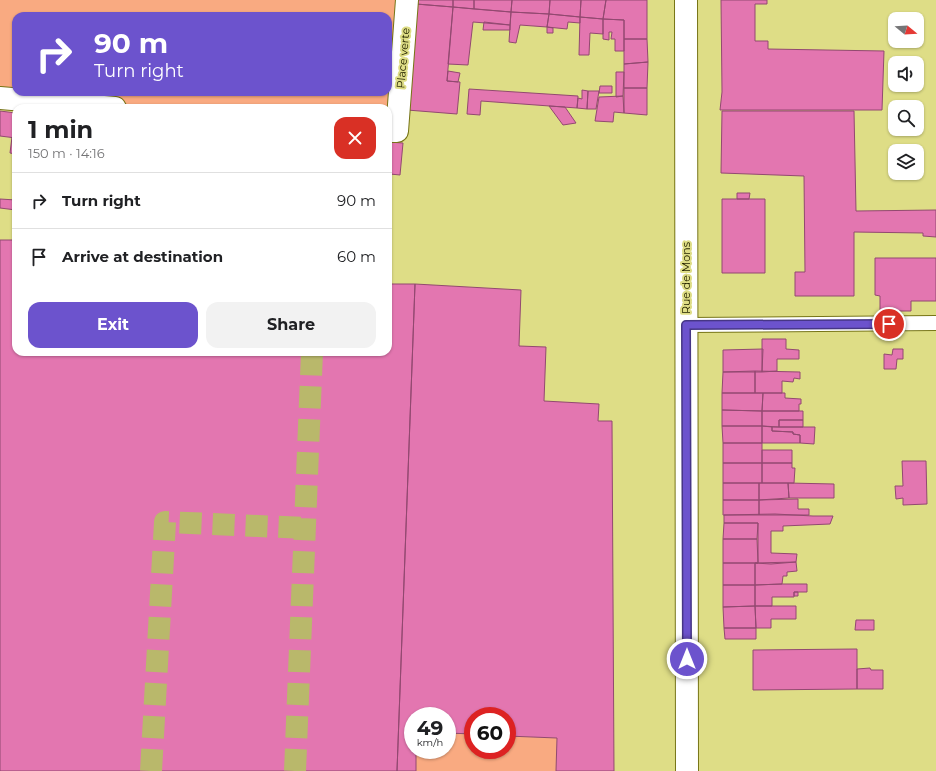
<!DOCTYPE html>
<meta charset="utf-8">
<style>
body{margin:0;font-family:Montserrat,sans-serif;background:#f2f2f2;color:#202124;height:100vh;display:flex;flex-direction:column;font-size:15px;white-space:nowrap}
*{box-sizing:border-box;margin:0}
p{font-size:13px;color:#757577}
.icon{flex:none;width:22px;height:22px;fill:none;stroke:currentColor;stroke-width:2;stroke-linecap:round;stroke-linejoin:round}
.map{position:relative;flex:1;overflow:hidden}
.side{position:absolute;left:12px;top:104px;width:380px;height:252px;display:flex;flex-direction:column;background:#fff;border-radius:12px;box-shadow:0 1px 3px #0004}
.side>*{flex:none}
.banner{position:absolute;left:12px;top:12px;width:380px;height:84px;border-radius:12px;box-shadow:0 1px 3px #0004;background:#6c53cd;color:#fff;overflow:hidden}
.needle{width:26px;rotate:108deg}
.tools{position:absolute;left:888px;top:12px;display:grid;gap:8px}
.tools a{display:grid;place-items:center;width:36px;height:36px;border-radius:8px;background:#fff;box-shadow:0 1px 3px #0004;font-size:20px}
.speed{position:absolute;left:404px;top:707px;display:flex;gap:8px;font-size:20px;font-weight:700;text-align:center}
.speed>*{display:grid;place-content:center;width:52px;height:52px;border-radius:50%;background:#fff;box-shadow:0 1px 3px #0004;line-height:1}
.speed small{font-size:10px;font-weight:400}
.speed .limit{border:6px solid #d22;background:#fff;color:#111}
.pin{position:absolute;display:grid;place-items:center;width:34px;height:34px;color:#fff;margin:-17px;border:2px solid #fff;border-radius:50%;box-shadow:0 1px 4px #0007}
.me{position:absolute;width:44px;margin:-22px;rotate:0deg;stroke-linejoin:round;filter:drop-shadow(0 0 3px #0008)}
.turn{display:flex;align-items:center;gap:14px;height:84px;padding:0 16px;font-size:18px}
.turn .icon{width:52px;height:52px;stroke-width:2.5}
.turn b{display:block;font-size:28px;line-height:34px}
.round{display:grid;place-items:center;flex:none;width:42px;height:42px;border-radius:12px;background:#f2f2f2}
.summary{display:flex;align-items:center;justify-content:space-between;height:68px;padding:0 16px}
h1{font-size:24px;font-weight:700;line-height:30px}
.cta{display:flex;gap:8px;margin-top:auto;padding:8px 16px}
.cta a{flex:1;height:46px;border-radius:12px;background:#6c53cd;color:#fff;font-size:16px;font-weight:700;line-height:46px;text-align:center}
.cta a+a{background:#f2f2f2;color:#202124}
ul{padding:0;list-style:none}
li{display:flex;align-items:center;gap:12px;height:56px;padding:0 16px;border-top:1px solid #e0e0e0}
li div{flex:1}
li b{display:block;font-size:15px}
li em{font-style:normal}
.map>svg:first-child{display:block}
.green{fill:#f9aa81;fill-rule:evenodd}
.building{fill:#e376b0;stroke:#924970}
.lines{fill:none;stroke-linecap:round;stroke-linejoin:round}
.street-tunnel{stroke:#b9b86b;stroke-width:22;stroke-dasharray:22 11;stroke-linecap:butt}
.lane-casing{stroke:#777517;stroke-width:16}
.street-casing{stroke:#777517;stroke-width:24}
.primary-casing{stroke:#777517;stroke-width:24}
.lane{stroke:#fff;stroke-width:14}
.street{stroke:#fff;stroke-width:22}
.primary{stroke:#fff;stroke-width:22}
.route-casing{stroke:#463685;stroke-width:10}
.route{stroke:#6c53cd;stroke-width:7}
.labels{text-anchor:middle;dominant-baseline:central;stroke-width:4;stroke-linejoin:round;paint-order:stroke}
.street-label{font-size:11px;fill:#252400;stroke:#dedd86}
</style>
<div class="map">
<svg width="936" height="771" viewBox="0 0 936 771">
<rect width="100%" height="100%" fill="#dedd86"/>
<path class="green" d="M 0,0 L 407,0 L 388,108 L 115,108 L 0,98 ZM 16,16 L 388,16 L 388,92 L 16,92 Z
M 447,733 L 473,734 L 473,750 L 507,750 L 507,736 L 557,738 L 556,771 L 416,771 L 416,750 L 447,750 Z"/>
<path class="building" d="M 416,0 L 453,0 L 453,7 L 416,4 Z
M 453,0 L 474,0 L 474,9 L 453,7 Z
M 474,0 L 512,0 L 511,12 L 474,9 Z
M 512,0 L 550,0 L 549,14 L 511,12 Z
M 550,0 L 581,0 L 580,17 L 549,14 Z
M 581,0 L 606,0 L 603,19 L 580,17 Z
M 606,0 L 647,0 L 647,39 L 624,39 L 624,20 L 603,19 Z
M 721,0 L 767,0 L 767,4 L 755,4 L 755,41 L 768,41 L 768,49 L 884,51 L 882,110 L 720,110 L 722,92 Z
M 416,4 L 453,7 L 447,81 L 460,82 L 457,114 L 407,110 Z
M 453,7 L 511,12 L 510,25 L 473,22 L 468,65 L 448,64 Z
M 511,12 L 549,14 L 547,27 L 520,25 L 516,43 L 509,42 Z
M 549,14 L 580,17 L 580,23 L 568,22 L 567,29 L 547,27 Z
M 580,17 L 603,19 L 603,34 L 590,33 L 589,55 L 579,55 Z
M 603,19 L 624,20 L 624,51 L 615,51 L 615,39 L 611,39 L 612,32 L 609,32 L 609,40 L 603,39 Z
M 484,22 L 510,25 L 510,30 L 483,30 Z
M 547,27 L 553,28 L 553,33 L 547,33 Z
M 624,39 L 647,39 L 648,62 L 624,64 Z
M 648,62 L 647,88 L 624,88 L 624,64 Z
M 448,71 L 460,73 L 458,82 L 447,81 Z
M 616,72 L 624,72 L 623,96 L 616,97 Z
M 600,86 L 612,86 L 612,93 L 599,93 Z
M 624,88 L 647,88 L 647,115 L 624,113 Z
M 469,89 L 578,96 L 577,108 L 481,101 L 480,115 L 467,114 Z
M 582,90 L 588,91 L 587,109 L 577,108 L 578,98 L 582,99 Z
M 588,91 L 599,91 L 596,109 L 587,109 Z
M 623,96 L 624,113 L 614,112 L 613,122 L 595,121 L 599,97 Z
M 549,106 L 565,107 L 576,123 L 563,125 Z
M 0,111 L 16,113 L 16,138 L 0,136 Z
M 722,111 L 854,111 L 856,211 L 936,210 L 936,237 L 923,236 L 923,233 L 854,232 L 854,296 L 795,296 L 795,272 L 805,272 L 804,176 L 721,173 Z
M 12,137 L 16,138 L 16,154 L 10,153 Z
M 388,142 L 403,143 L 400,175 L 390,174 L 391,168 L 388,168 Z
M 737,193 L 750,193 L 749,199 L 737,199 Z
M 0,199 L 16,200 L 16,210 L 0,208 Z
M 722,199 L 765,199 L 765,273 L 722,273 Z
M 0,240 L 16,240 L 16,352 L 388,352 L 388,284 L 415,284 L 397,771 L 0,771 Z
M 875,258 L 936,258 L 936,301 L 911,301 L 911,311 L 880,311 L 880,296 L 875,295 Z
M 415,284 L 521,290 L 519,346 L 546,347 L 544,401 L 599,404 L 598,421 L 612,421 L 614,771 L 556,771 L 557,738 L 507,736 L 507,716 L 473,716 L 473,734 L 447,733 L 447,716 L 413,716 L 413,750 L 416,750 L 416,771 L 397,771 Z
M 762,339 L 786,339 L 786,349 L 799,350 L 799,359 L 777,359 L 777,371 L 762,372 Z
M 763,349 L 762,372 L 723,372 L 723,350 Z
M 893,349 L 903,349 L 903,359 L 897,359 L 896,369 L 884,369 L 884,354 L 892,355 Z
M 755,371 L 755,393 L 722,393 L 723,372 Z
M 755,371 L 800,372 L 800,379 L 794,378 L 793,382 L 782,381 L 782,393 L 755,393 Z
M 722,393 L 763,393 L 762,411 L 722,410 Z
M 763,393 L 785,393 L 785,398 L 801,399 L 801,404 L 799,404 L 799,411 L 762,411 Z
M 722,410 L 762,411 L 762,426 L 722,426 Z
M 762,411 L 803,411 L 803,420 L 779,420 L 779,427 L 762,426 Z
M 779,420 L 803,420 L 803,427 L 779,427 Z
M 722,426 L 762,426 L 762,443 L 723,443 Z
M 762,426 L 772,427 L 772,431 L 793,432 L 793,434 L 800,435 L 800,443 L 762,443 Z
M 772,427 L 815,427 L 814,444 L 800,443 L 800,435 L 793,434 L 793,432 L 772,431 Z
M 723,443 L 762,443 L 762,463 L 723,463 Z
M 762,450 L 792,450 L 792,463 L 762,463 Z
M 902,461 L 926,461 L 927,504 L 903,505 L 903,498 L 896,499 L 895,486 L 903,486 Z
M 723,463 L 762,463 L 762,483 L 723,483 Z
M 762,463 L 792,463 L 792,468 L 795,468 L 794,483 L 762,483 Z
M 723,483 L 759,483 L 759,500 L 723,500 Z
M 759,483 L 788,483 L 789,498 L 759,500 Z
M 788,483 L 834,484 L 834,498 L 789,498 Z
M 798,499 L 798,509 L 809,509 L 809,515 L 759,515 L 759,500 Z
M 723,500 L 759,500 L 759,515 L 723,515 Z
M 775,514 L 813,516 L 833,516 L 830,524 L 783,526 L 783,531 L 771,531 L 771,553 L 797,554 L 796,562 L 771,564 L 755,563 L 758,563 L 758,523 L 724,523 L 724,515 Z
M 724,523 L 758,523 L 757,539 L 723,539 Z
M 723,539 L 757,539 L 758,563 L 723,563 Z
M 796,562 L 797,571 L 787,572 L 787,576 L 783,576 L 782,584 L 755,585 L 755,563 Z
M 723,563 L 755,563 L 755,585 L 723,585 Z
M 782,584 L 807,584 L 807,592 L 794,592 L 794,597 L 772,597 L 772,606 L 755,606 L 755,585 Z
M 723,585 L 755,585 L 755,606 L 723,607 Z
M 794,592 L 798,592 L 798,596 L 794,596 Z
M 755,606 L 756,628 L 724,628 L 723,607 Z
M 755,606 L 796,606 L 796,619 L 771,619 L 771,628 L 756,628 Z
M 856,620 L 874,620 L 874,630 L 855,630 Z
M 724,628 L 756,628 L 756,639 L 725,639 Z
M 857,649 L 857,689 L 753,690 L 753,650 Z
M 870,668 L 871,670 L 883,670 L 883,689 L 857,689 L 857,669 Z"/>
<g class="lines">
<path class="street-tunnel" d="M 151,771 L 165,522 L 305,528
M 295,771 L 312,352"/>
<g class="lane-casing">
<path id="lane" d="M 686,325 L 936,323"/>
</g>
<g class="street-casing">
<path id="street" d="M 0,98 L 115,108
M 388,131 L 397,131 L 407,0"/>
</g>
<g class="primary-casing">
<path id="primary" d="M 686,0 L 687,771"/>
</g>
<use href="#lane" class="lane"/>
<use href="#street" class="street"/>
<use href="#primary" class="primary"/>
</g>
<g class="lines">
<g class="route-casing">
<path id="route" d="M 687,659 L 686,325 L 889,324"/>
</g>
<use href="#route" class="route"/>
</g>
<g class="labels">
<g class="street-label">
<text transform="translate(403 58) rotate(-85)">Place verte</text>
<text transform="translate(686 278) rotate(-90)">Rue de Mons</text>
</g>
</g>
</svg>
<div class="tools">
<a><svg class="needle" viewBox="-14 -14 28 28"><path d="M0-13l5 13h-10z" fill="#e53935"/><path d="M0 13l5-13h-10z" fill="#757577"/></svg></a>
<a><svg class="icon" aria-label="sound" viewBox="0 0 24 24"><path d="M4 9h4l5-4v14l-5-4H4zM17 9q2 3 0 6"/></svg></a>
<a><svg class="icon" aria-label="search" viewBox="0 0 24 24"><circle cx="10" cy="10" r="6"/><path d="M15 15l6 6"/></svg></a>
<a><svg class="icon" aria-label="layers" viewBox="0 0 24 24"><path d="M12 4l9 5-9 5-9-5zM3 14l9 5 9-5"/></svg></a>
</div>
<div class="speed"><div>49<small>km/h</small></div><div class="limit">60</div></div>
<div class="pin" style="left:889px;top:324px;background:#d93025"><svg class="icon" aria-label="arrive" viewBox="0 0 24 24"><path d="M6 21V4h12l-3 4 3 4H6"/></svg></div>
<svg class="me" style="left:687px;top:659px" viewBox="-20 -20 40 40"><circle r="17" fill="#6c53cd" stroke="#fff" stroke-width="3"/><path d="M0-11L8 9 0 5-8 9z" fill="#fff"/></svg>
<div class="banner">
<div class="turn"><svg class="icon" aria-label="right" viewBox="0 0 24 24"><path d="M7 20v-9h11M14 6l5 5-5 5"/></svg><div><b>90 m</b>Turn right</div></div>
</div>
<section class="side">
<div class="summary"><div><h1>1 min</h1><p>150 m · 14:16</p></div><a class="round" style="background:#d93025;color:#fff"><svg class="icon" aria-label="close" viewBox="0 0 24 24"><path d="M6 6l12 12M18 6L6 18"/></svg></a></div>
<ul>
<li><svg class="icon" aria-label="right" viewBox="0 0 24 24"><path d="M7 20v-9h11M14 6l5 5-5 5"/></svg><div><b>Turn right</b></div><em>90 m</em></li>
<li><svg class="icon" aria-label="arrive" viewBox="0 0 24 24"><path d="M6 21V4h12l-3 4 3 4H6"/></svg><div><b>Arrive at destination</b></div><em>60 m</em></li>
</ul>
<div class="cta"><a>Exit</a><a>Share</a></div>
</section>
</div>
